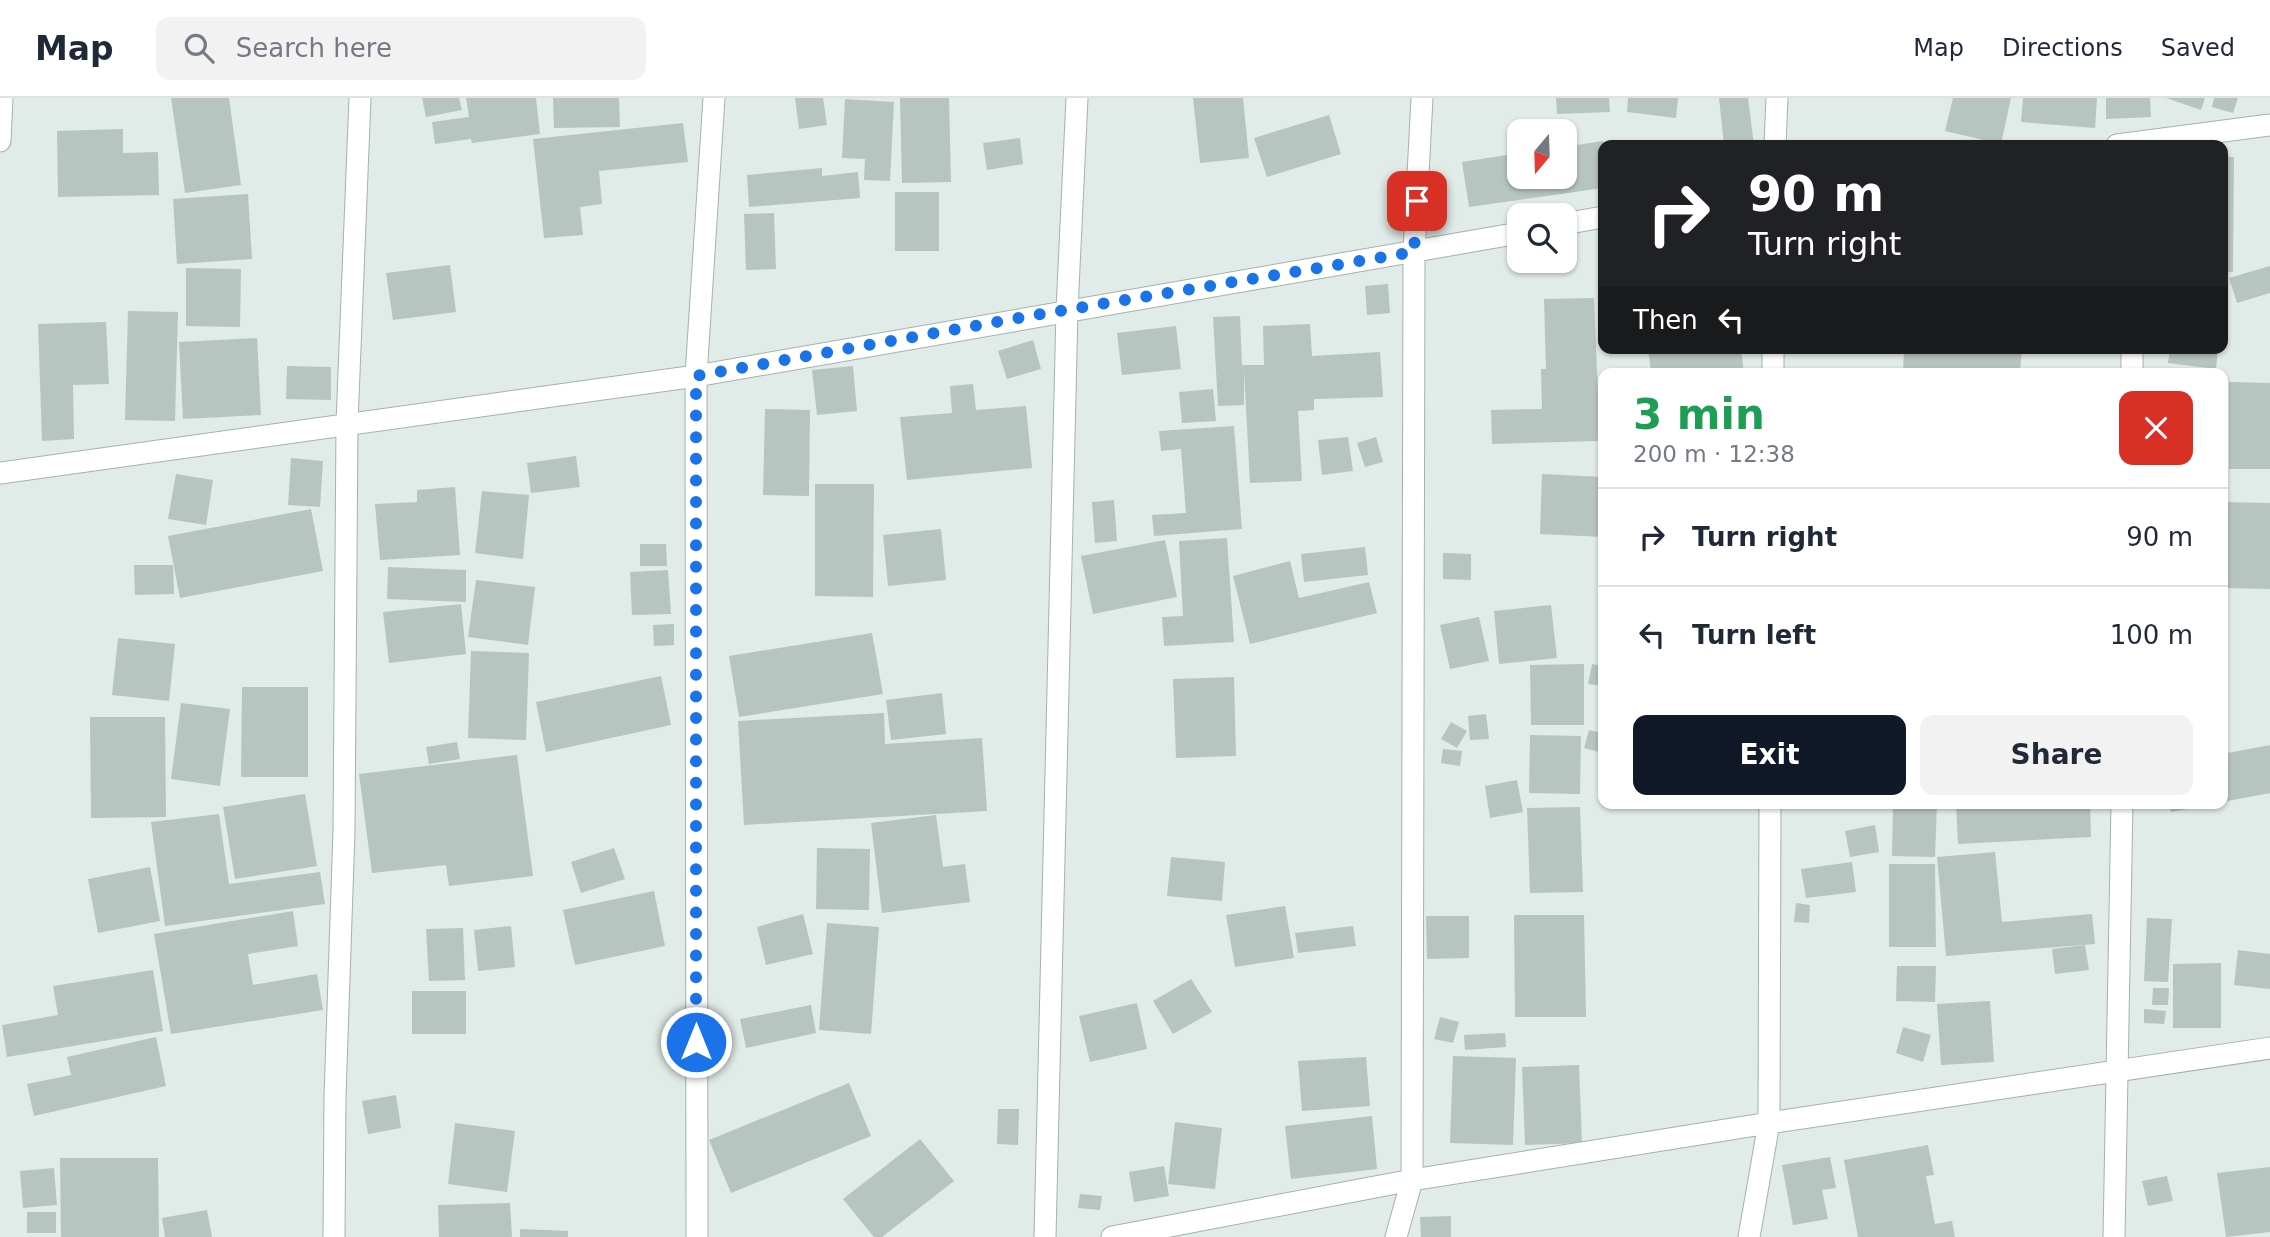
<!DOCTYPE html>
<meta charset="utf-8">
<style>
body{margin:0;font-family:"DejaVu Sans",sans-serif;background:#f2f2f3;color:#1f2937;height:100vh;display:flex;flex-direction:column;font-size:26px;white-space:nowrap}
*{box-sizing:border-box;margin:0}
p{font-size:23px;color:#747a83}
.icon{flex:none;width:38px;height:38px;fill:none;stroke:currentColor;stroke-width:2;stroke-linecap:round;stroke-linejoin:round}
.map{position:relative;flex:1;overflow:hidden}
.panel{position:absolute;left:1598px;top:270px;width:630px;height:441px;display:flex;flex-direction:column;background:#fff;border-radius:14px;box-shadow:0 2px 5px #0004}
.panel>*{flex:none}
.guide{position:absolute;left:1598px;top:42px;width:630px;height:214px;border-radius:14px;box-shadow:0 2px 5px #0004;background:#202124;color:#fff;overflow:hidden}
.needle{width:46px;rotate:199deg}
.buttons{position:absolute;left:1507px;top:21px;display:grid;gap:14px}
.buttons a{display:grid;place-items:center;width:70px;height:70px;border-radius:14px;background:#fff;box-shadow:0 2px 5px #0004;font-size:35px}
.pin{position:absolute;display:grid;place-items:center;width:60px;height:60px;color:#fff;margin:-30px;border-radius:14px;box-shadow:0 4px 10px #0006}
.me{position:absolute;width:77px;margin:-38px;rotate:0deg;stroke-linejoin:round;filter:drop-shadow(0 0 5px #0008)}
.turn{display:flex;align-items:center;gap:24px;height:147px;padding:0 35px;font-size:32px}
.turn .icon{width:91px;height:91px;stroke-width:2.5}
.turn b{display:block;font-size:49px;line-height:60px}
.then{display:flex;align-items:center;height:66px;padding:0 35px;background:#0003;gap:14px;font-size:26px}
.round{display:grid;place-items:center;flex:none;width:74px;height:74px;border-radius:14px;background:#f2f2f3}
.summary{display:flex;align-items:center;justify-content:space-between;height:119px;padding:0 35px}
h1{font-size:42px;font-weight:600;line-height:52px;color:#1e9e55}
.action{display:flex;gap:14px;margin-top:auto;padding:14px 35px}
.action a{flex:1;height:80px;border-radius:14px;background:#111827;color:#fff;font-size:28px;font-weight:600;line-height:80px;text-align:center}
.action a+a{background:#f2f2f3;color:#1f2937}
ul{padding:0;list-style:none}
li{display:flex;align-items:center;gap:21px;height:98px;padding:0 35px;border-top:2px solid #e0e1e3}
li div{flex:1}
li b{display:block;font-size:26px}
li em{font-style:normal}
header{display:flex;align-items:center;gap:42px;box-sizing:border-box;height:98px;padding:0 35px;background:#fff;border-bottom:2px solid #e0e1e3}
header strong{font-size:33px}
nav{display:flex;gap:38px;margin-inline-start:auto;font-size:24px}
.search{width:490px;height:63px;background:#f2f2f3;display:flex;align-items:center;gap:18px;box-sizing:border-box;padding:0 24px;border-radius:14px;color:#747a83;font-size:26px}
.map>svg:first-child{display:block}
.building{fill:#b7c5c0}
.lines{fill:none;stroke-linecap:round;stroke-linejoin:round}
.minor-casing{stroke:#a4b2ae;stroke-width:23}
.minor{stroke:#fff;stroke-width:21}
.route{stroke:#1a73e8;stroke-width:12;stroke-dasharray:0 21.6}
</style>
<header>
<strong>Map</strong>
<div class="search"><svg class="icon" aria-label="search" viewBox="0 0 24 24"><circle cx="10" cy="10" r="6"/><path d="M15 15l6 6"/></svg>Search here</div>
<nav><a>Map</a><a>Directions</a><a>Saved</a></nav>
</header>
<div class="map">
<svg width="2270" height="1139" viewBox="0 0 2270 1139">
<rect width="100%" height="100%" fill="#e1ebe7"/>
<path class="building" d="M 171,0 L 229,0 L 241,87 L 185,95 Z
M 422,0 L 459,0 L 462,12 L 426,19 Z
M 466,0 L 536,0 L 540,36 L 472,45 L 471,41 L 435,46 L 432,24 L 469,19 Z
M 553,0 L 619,0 L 620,29 L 554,30 Z
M 795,0 L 823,0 L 827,27 L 799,31 Z
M 900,0 L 949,0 L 951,84 L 902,85 Z
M 1193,0 L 1243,0 L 1249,60 L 1200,65 Z
M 1556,0 L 1609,0 L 1610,14 L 1557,16 Z
M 1628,0 L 1678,0 L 1676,20 L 1627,14 Z
M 1719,0 L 1748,0 L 1754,47 L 1724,47 Z
M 1953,0 L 2011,0 L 2001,46 L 1945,33 Z
M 2023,0 L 2097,0 L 2095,30 L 2021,24 Z
M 2106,0 L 2150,0 L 2151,19 L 2106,21 Z
M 2166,0 L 2205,0 L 2201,12 Z
M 2214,0 L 2238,0 L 2233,15 L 2212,9 Z
M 845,1 L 894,4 L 890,83 L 864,82 L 865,61 L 842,60 Z
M 1329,17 L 1341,56 L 1267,79 L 1254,40 Z
M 683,25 L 688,64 L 599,73 L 602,106 L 580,109 L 583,137 L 544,140 L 533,41 Z
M 123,31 L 123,55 L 158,54 L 159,97 L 58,99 L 57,33 Z
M 1020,40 L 1023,66 L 987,72 L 983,45 Z
M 1603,43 L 1603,90 L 1469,109 L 1462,64 L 1519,55 L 1519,79 L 1564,79 L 1564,49 Z
M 2222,59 L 2234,59 L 2233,174 L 2222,174 Z
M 822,70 L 822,78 L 858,74 L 860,100 L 749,109 L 747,77 Z
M 895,94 L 939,94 L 939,153 L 895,153 Z
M 248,96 L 252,161 L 177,166 L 173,101 Z
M 774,115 L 776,171 L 746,172 L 744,116 Z
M 450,167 L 456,214 L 393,222 L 386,175 Z
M 2270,168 L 2270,195 L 2237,205 L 2229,180 Z
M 186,170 L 241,171 L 240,229 L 186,228 Z
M 1388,186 L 1390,215 L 1367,217 L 1365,188 Z
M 1594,200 L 1600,343 L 1492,346 L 1491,312 L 1542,311 L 1541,271 L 1546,271 L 1544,201 Z
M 128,213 L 178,214 L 175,323 L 125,322 Z
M 1240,218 L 1242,267 L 1264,267 L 1263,228 L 1310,226 L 1312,258 L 1380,254 L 1383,299 L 1314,301 L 1314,312 L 1298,313 L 1302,383 L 1250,385 L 1244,272 L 1244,307 L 1218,308 L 1213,219 Z
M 106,224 L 109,286 L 73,287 L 74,341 L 42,343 L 38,226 Z
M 1176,228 L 1181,271 L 1122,277 L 1117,235 Z
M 257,240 L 261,317 L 183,321 L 179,244 Z
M 1033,242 L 1041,271 L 1007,281 L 998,253 Z
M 1648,250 L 1741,250 L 1744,275 L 1651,275 Z
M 1904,250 L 2022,250 L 2020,275 L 1903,275 Z
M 2170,250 L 2218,250 L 2216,271 L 2168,265 Z
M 287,268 L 331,269 L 331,302 L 286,301 Z
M 853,268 L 857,313 L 817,317 L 812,272 Z
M 2229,284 L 2270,285 L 2270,371 L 2229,371 Z
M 973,286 L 976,312 L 1026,308 L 1032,370 L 907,382 L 900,319 L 952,315 L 950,288 Z
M 1213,291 L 1216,323 L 1182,325 L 1179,294 Z
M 765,311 L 810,312 L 809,398 L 763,397 Z
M 1234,328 L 1242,431 L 1154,438 L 1152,417 L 1186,415 L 1181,351 L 1161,353 L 1159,333 Z
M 1348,339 L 1353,373 L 1322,377 L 1318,342 Z
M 1376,339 L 1383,364 L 1365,369 L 1357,345 Z
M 576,358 L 580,389 L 531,395 L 527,365 Z
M 291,360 L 323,363 L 320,409 L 288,407 Z
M 176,376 L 213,382 L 206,427 L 168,421 Z
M 1542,376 L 1603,379 L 1603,439 L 1540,436 Z
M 815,386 L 874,386 L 873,499 L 815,498 Z
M 455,389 L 460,457 L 380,462 L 375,406 L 417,404 L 417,392 Z
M 482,393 L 529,397 L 523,461 L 475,455 Z
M 1114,402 L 1117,443 L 1095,445 L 1092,404 Z
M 2222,404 L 2270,405 L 2270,491 L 2222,490 Z
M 311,411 L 323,473 L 180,500 L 168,438 Z
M 941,431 L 946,482 L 888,488 L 883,437 Z
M 1227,440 L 1234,544 L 1164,548 L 1162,519 L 1183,518 L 1179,443 Z
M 1165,442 L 1177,499 L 1093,516 L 1081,458 Z
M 640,446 L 666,446 L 667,468 L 640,468 Z
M 1365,449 L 1368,477 L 1304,484 L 1301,456 Z
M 1443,455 L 1471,456 L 1471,482 L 1443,481 Z
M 1290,463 L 1299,500 L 1369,484 L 1377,515 L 1250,546 L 1233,478 Z
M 134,467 L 173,467 L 174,496 L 135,497 Z
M 388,469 L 466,472 L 466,504 L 387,501 Z
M 668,472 L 671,516 L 632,517 L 630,474 Z
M 476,482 L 535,489 L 528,547 L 468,539 Z
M 461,506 L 466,556 L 389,565 L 383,514 Z
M 1551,507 L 1557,560 L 1499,566 L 1494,513 Z
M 1479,519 L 1489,563 L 1450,571 L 1440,527 Z
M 674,526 L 674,547 L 654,548 L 653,527 Z
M 872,535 L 883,596 L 739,619 L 729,558 Z
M 118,540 L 175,546 L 169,603 L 112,597 Z
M 471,553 L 529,555 L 526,642 L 468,640 Z
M 1584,566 L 1584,627 L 1531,627 L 1530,567 Z
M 1592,566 L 1603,568 L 1603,588 L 1588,586 Z
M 661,578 L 671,627 L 546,654 L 536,604 Z
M 1234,579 L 1236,658 L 1176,660 L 1173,581 Z
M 242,589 L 308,589 L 308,679 L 241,679 Z
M 942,595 L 946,636 L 891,642 L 886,602 Z
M 181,605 L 230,611 L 220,688 L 171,681 Z
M 884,615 L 885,646 L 982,640 L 987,713 L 744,727 L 738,623 Z
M 1486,616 L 1489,641 L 1470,642 L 1468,618 Z
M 90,619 L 165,619 L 166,719 L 91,720 Z
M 1451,624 L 1467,633 L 1457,650 L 1441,641 Z
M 1589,632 L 1603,635 L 1603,655 L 1584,650 Z
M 1530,637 L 1581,638 L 1580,696 L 1529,695 Z
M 457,644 L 460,661 L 429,666 L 426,649 Z
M 2270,647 L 2270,695 L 2222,704 L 2222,656 Z
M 1443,651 L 1462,653 L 1460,668 L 1441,665 Z
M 517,657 L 533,778 L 449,788 L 446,767 L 372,775 L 359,676 Z
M 1517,682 L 1523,714 L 1490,720 L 1485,688 Z
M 305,696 L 317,768 L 235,781 L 223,709 Z
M 1893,705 L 1937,705 L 1935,759 L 1892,758 Z
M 1956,705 L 2090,705 L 2091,739 L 1958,746 Z
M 2169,705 L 2210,705 L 2210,707 L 2171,714 Z
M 1580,709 L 1583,794 L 1530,795 L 1527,710 Z
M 219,716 L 229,786 L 320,774 L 325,806 L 165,828 L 151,724 Z
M 936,717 L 943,769 L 965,766 L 970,804 L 882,815 L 871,725 Z
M 1875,727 L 1879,754 L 1850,759 L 1845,733 Z
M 614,750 L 625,781 L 581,795 L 571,764 Z
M 817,750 L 870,751 L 869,812 L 816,811 Z
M 1995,754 L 2002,824 L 2092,816 L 2095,846 L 1946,858 L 1937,759 Z
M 1171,759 L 1225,764 L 1222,803 L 1167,798 Z
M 1852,764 L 1856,794 L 1806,800 L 1801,771 Z
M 1889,766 L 1935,766 L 1936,849 L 1889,849 Z
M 150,769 L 160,823 L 98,835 L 88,781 Z
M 654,793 L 665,848 L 575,867 L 563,812 Z
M 1796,805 L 1810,807 L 1809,825 L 1794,824 Z
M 1285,808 L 1294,860 L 1235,869 L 1226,817 Z
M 293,813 L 298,848 L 248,856 L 253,887 L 317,876 L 323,912 L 171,936 L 154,836 Z
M 803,816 L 813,856 L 766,867 L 757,829 Z
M 1514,817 L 1584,817 L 1586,919 L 1515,919 Z
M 1426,818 L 1469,818 L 1469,860 L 1427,861 Z
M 2147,820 L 2172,821 L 2168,884 L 2144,883 Z
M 827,825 L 879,829 L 871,936 L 819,932 Z
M 511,828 L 515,869 L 478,873 L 474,832 Z
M 1353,828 L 1356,848 L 1298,855 L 1295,835 Z
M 463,830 L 465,882 L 429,883 L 426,831 Z
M 2085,847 L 2089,872 L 2055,876 L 2052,851 Z
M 2238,852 L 2270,856 L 2270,891 L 2234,887 Z
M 2221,865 L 2221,930 L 2173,930 L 2173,866 Z
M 1897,868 L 1936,868 L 1935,904 L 1896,903 Z
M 153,872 L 163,933 L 7,959 L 2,927 L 58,917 L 53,888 Z
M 1191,881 L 1212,914 L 1173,936 L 1153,903 Z
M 2153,890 L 2169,890 L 2168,907 L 2152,907 Z
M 412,893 L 466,893 L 466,936 L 412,936 Z
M 1990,903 L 1994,964 L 1941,967 L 1937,906 Z
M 1137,905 L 1147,951 L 1090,964 L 1079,918 Z
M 811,907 L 816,935 L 746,950 L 740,921 Z
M 2144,911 L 2166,913 L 2164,926 L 2144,925 Z
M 1440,919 L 1459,924 L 1453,945 L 1434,941 Z
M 1903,929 L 1931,937 L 1923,964 L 1896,955 Z
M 1505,935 L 1506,949 L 1465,952 L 1464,937 Z
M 156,939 L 166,988 L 34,1018 L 27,986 L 71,977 L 67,959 Z
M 1453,958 L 1516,960 L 1513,1047 L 1450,1045 Z
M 1366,959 L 1370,1008 L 1302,1013 L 1298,963 Z
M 1579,967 L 1582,1045 L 1525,1047 L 1522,969 Z
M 849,985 L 871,1038 L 731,1095 L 709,1042 Z
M 396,997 L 401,1030 L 368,1036 L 362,1003 Z
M 998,1011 L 1019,1011 L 1018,1047 L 997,1046 Z
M 1372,1018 L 1377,1071 L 1291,1081 L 1285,1028 Z
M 1175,1024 L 1222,1030 L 1215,1091 L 1168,1086 Z
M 455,1025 L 515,1033 L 507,1094 L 448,1086 Z
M 920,1041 L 954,1083 L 882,1139 L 874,1139 L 843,1101 Z
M 1928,1047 L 1934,1077 L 1926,1078 L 1935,1126 L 1952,1123 L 1955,1139 L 1858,1139 L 1844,1062 Z
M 1830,1059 L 1836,1090 L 1822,1092 L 1828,1121 L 1793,1127 L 1782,1067 Z
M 60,1060 L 158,1060 L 159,1139 L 61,1139 Z
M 1164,1068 L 1169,1098 L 1134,1104 L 1129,1074 Z
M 2270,1069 L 2270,1134 L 2226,1139 L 2217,1075 Z
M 54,1070 L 57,1107 L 23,1110 L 20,1073 Z
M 2167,1078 L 2173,1103 L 2148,1108 L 2142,1083 Z
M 1080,1096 L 1102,1098 L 1100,1112 L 1078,1110 Z
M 510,1105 L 512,1139 L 439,1139 L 438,1107 Z
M 207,1112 L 212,1139 L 165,1139 L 162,1120 Z
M 27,1114 L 56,1114 L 56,1135 L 27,1135 Z
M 1451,1118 L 1451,1139 L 1421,1139 L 1420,1119 Z
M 520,1131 L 568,1133 L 568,1139 L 520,1139 Z"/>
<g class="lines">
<g class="minor-casing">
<path id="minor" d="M 0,43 L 2,0
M 1775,47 L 1777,0
M 2117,47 L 2270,27
M 1564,126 L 1603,119
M 1773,275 L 1773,250
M 2132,275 L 2132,250
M 0,375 L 696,278 L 1519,135
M 334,1139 L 335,998 L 344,733 L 347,325 L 360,0
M 697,1139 L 696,278 L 714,0
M 1045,1139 L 1067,212 L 1077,0
M 1112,1139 L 1412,1082 L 1769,1025 L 2270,950
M 1396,1139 L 1412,1082 L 1414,154 L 1422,0
M 1749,1139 L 1769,1025 L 1770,705
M 2114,1139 L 2122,705"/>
</g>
<use href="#minor" class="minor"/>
</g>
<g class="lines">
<path class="route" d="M 696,944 L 696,278 L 1041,216 L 1414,154 L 1417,103"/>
</g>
</svg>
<div class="buttons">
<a><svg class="needle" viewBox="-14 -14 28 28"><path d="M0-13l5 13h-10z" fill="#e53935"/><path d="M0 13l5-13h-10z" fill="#747a83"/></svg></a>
<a><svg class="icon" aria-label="search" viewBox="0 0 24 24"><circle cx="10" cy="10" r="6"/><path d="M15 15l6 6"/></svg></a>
</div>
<div class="pin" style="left:1417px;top:103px;background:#d93025"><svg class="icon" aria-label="arrive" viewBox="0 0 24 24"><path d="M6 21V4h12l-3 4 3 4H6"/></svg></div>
<svg class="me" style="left:696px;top:944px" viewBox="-20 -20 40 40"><circle r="17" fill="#1a73e8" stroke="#fff" stroke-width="3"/><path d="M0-11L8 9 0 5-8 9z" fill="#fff"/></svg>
<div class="guide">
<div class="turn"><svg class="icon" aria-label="right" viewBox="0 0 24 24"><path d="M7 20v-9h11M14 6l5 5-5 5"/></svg><div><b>90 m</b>Turn right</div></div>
<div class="then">Then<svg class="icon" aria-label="left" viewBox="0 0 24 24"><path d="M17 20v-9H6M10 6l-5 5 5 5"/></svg></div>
</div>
<section class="panel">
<div class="summary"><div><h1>3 min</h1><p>200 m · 12:38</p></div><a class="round" style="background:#d93025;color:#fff"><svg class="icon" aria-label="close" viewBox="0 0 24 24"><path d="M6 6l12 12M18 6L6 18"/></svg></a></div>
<ul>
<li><svg class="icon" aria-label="right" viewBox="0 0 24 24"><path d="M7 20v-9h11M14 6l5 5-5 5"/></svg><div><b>Turn right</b></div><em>90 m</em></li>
<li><svg class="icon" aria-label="left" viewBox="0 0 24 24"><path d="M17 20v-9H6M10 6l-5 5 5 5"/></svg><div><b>Turn left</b></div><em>100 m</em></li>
</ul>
<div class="action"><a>Exit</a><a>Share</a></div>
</section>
</div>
